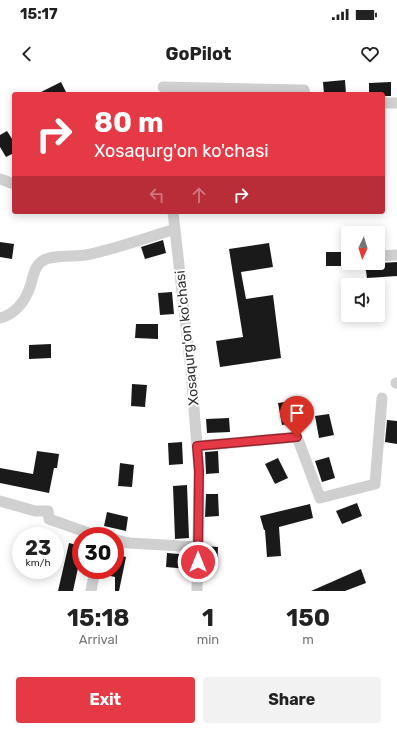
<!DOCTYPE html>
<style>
body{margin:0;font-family:Rubik,sans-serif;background:#f2f2f2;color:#222;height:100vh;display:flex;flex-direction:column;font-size:15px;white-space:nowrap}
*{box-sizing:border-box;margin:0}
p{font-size:13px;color:#767676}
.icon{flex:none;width:22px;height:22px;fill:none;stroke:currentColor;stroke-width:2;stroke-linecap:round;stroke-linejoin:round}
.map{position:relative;height:511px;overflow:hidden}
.drawer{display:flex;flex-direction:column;background:#fff;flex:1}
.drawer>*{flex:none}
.top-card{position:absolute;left:12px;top:12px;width:373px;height:122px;border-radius:4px;box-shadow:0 2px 10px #0003;background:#e63946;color:#fff;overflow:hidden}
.needle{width:26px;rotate:184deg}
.buttons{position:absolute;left:341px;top:146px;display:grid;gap:8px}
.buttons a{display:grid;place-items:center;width:44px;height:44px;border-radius:4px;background:#fff;box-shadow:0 2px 10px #0003;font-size:20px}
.speed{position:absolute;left:12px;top:447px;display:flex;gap:8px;font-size:20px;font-weight:700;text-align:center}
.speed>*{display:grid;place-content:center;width:52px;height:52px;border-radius:50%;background:#fff;box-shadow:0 2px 10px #0003;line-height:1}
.speed small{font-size:10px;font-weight:400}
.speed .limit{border:6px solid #d22;background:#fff;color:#111}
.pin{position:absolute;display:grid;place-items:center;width:34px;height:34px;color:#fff;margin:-41px -17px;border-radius:50% 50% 50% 0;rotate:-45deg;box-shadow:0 0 4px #0007}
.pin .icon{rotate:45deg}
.me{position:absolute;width:44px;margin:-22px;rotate:0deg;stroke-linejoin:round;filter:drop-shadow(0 0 3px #0008)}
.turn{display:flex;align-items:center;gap:14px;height:84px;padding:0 16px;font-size:18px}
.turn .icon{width:52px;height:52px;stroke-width:2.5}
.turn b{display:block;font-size:28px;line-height:34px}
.lanes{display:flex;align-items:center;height:38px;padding:0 16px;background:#0003;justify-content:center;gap:20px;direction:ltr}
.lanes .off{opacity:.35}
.eta{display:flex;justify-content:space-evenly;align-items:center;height:68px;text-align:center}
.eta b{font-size:24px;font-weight:700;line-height:28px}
.button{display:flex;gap:8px;margin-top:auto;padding:8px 16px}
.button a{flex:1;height:46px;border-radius:4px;background:#e63946;color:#fff;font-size:16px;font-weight:700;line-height:46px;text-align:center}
.button a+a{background:#f2f2f2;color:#222}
.status{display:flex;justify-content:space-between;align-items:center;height:28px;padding:0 20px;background:#fff;direction:ltr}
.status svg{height:11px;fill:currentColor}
header{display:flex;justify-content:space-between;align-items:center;height:52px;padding:0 16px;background:#fff;font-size:18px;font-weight:700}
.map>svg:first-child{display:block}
.building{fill:#1a1a1a}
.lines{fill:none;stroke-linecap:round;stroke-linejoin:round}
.street{stroke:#d0d0d0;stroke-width:11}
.route-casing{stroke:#96252e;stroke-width:10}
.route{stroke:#e63946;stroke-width:7}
.labels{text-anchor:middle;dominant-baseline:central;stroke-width:4;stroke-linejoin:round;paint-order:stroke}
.street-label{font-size:14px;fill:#333;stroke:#fff}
</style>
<div class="status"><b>15:17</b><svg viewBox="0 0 49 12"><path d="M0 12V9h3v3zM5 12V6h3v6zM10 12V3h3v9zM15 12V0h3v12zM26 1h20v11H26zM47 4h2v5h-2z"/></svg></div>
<header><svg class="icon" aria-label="back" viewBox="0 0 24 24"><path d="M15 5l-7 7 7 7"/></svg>GoPilot<svg class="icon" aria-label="heart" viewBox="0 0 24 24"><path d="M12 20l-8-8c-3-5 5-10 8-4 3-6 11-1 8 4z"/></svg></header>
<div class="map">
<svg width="397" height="511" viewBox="0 0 397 511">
<rect width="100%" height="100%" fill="#fff"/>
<path class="building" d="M 345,0 L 346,14 L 324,14 L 323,2 Z
M 61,2 L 67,14 L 37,14 Z
M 391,2 L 391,16 L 383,16 L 383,14 L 369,14 L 369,3 Z
M 7,51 L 14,62 L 14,73 L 6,77 L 0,67 L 0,55 Z
M 163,160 L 166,173 L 145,179 L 141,167 Z
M 0,162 L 14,164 L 12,179 L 0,177 Z
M 269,163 L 273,187 L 241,192 L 246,219 L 273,215 L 281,278 L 220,287 L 216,261 L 243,257 L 229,169 Z
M 326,172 L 348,172 L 348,186 L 326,186 Z
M 397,182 L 397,196 L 367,198 L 365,184 Z
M 172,212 L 174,234 L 160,235 L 158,213 Z
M 136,244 L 158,244 L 158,259 L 135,258 Z
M 51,264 L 51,278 L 29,279 L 29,265 Z
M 132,304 L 147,305 L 145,327 L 131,326 Z
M 292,321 L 296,343 L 282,345 L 278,323 Z
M 329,334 L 334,355 L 319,358 L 315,336 Z
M 229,338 L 230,352 L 207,353 L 206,339 Z
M 387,340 L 397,341 L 397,364 L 385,362 Z
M 182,362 L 183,384 L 169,385 L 168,363 Z
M 37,371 L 59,374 L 57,388 L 54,388 L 49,413 L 0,403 L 0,388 L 33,394 Z
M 218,371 L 219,393 L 206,394 L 205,372 Z
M 329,377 L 335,398 L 322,402 L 315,381 Z
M 278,378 L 288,398 L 275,404 L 265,384 Z
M 120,383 L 134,385 L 132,407 L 118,406 Z
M 187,405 L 189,458 L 175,459 L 173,406 Z
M 206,414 L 218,414 L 219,436 L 205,437 Z
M 357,423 L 362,436 L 342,444 L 336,431 Z
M 310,424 L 313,438 L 279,447 L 281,476 L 267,477 L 265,450 L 264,450 L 260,436 Z
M 107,432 L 128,437 L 126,451 L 104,446 Z
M 69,463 L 81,466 L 81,477 L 78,488 L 73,511 L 58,511 Z
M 205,466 L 218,467 L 217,489 L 204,488 Z
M 167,473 L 191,475 L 190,488 L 188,488 L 188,489 L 166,487 Z
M 115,474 L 126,477 L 119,511 L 115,511 L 115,497 L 101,494 L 102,490 L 115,490 Z
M 361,489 L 366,503 L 345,511 L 311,511 Z"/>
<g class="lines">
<path class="street" d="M 163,7 L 304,10 L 305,14
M 383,23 L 397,23
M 0,99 L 14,104
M 173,132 L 191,291 L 199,391 L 197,511
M 378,176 L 397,175
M 0,238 C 13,235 23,224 28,212 C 33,203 32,189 41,182 C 50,174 74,177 86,175 C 116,169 146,158 175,149
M 396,303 L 397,303
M 197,366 L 297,357 L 320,418 L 375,404 L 382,318
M 0,421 L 35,431 L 48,431 L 49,439 L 97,456
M 115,460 L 129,463 L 198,467
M 91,511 L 95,490"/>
</g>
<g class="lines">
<g class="route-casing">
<path id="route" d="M 198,482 L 199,391 L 197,366 L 297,357"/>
</g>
<use href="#route" class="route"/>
</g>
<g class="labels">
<g class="street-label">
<text transform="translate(187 258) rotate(-96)">Xosaqurg'on ko'chasi</text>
</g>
</g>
</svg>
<div class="buttons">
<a><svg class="needle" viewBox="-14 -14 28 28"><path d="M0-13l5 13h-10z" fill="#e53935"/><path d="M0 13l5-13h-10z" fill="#767676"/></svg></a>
<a><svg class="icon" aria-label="sound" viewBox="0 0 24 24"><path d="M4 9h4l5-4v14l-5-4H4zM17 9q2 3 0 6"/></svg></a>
</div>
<div class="speed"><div>23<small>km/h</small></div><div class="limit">30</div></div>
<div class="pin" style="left:297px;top:357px;background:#d93025"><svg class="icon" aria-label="arrive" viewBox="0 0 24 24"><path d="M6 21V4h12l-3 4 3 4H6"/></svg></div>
<svg class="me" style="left:198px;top:482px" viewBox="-20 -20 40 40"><circle r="17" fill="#e63946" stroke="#fff" stroke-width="3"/><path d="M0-11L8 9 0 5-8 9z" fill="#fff"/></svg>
<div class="top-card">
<div class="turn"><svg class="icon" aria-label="right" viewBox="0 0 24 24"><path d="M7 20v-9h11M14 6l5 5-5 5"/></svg><div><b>80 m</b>Xosaqurg'on ko'chasi</div></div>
<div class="lanes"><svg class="icon off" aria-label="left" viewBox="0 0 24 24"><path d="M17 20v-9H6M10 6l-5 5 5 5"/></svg><svg class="icon off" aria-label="ahead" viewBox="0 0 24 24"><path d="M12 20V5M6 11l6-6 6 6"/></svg><svg class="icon" aria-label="right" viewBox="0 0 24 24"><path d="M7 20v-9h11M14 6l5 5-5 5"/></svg></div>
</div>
</div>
<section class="drawer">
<div class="eta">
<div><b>15:18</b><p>Arrival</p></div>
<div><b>1</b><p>min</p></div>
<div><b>150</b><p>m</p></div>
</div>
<div class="button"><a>Exit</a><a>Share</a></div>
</section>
